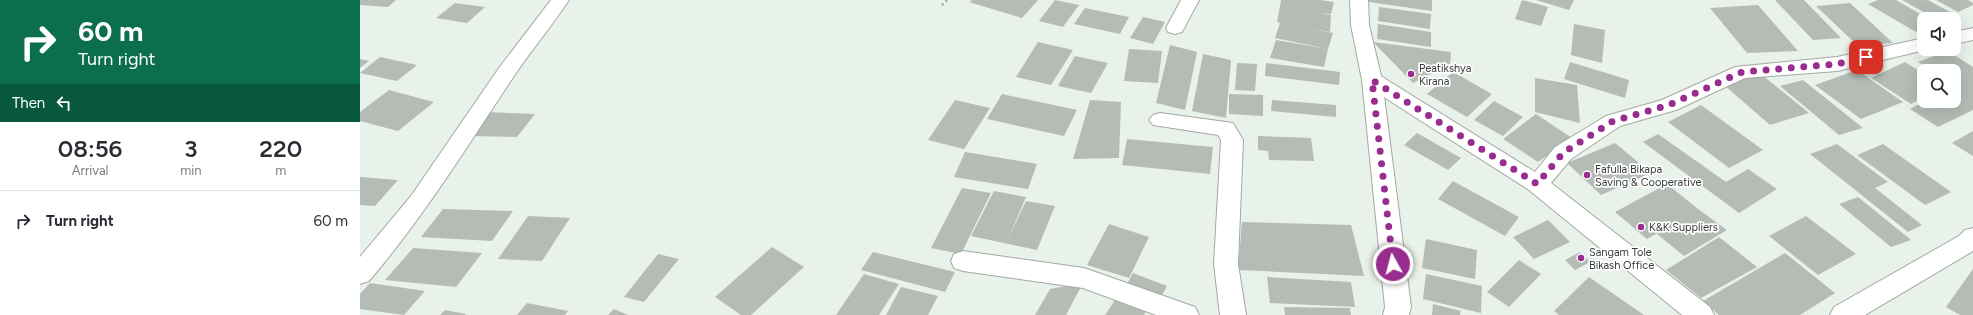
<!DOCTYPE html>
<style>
body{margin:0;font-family:Figtree,sans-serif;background:#f7f7f7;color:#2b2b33;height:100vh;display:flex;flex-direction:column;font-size:15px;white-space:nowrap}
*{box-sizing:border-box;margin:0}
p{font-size:13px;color:#7c7c81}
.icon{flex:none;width:22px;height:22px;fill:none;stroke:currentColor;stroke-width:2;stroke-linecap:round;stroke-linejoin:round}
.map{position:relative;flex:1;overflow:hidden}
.details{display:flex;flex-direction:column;background:#fff;width:360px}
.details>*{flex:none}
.top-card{background:#0b6e4f;color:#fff;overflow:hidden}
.buttons{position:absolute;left:1557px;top:12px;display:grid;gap:8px}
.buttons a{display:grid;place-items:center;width:44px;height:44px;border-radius:8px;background:#fff;box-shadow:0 4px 16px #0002;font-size:20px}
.pin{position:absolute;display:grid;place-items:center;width:34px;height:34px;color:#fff;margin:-17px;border-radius:8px;box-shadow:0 2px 6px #0006}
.me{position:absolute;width:44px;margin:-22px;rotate:353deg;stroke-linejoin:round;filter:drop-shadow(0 0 3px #0008)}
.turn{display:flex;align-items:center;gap:14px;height:84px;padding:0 12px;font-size:18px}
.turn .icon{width:52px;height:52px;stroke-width:2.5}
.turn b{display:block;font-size:28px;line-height:34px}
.then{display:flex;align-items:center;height:38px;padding:0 12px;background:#0003;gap:8px;font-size:15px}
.eta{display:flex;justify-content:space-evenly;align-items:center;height:68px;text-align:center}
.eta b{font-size:24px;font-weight:600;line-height:28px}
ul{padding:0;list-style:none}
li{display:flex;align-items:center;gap:12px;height:60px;padding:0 12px;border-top:1px solid #e1e1e2}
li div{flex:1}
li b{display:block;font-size:15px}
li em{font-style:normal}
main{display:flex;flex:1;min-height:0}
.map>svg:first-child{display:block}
.building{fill:#b4bcb5}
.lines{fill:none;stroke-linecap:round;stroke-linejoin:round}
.minor-casing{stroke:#a2a9a2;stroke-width:2}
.secondary-casing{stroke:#a2a9a2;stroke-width:2}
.path{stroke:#a0a7a1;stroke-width:2.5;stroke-dasharray:2 3;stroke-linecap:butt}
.minor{fill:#fff;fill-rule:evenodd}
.secondary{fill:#fff;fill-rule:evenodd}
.route{stroke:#992d8f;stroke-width:7;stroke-dasharray:0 12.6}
.poi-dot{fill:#992d8f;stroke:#fff;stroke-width:1.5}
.labels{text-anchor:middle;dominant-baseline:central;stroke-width:3.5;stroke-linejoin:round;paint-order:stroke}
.poi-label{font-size:11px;fill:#373b38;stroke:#fff;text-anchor:start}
</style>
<main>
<section class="details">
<div class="top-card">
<div class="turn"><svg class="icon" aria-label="right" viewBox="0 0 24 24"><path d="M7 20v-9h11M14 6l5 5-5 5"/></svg><div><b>60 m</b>Turn right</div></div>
<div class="then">Then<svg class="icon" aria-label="left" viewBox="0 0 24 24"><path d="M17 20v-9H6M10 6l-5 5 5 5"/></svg></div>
</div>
<div class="eta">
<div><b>08:56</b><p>Arrival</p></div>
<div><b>3</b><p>min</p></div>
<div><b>220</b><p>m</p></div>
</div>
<ul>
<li><svg class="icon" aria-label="right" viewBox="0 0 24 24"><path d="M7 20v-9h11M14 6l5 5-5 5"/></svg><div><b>Turn right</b></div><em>60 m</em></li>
</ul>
</section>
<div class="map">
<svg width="1613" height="315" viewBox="0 0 1613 315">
<rect width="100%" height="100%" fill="#e9f2ea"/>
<path class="building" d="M 0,0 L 36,0 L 28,7 L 0,5 Z
M 612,0 L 678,0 L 662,18 L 609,2 Z
M 695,0 L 719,5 L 703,27 L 679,21 Z
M 921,0 L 960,0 L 974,2 L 971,14 L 960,13 L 971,15 L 970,32 L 947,28 L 973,33 L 968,49 L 915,38 L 920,23 L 917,22 Z
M 1002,0 L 1072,0 L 1072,11 L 1002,1 Z
M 1162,0 L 1188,7 L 1181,26 L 1155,19 Z
M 1176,0 L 1214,0 L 1209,10 Z
M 1415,0 L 1444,0 L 1481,38 L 1453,40 Z
M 1518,0 L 1536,0 L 1569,19 L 1564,19 L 1564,28 L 1556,32 L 1508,4 Z
M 1542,0 L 1568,0 L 1599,17 L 1594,20 L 1576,19 Z
M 1576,0 L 1608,0 L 1613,3 L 1613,5 L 1598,12 Z
M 95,3 L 125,7 L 107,23 L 76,18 Z
M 1490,3 L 1533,43 L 1498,46 L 1456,6 Z
M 1398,5 L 1438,51 L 1387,53 L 1350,8 Z
M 1019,7 L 1071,14 L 1070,29 L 1018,21 Z
M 725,8 L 769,17 L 760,34 L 714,24 Z
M 783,17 L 805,22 L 793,44 L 770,38 Z
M 1018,24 L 1071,32 L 1071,47 L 1017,39 Z
M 1214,24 L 1245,30 L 1242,63 L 1211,55 Z
M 916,40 L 968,49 L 964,67 L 910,58 Z
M 678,42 L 713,50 L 691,85 L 656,77 Z
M 1013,42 L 1091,52 L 1090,64 L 1053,83 Z
M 810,45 L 837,52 L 825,110 L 796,103 Z
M 769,49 L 802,51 L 798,83 L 764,81 Z
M 1588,51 L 1613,67 L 1613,110 L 1578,127 L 1550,109 L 1565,101 L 1594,101 L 1594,86 L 1597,85 L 1594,83 L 1594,71 L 1574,71 L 1558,62 Z
M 843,54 L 871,60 L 866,118 L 832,111 Z
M 715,56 L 748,63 L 731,93 L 698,86 Z
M 20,57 L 57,65 L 37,81 L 0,73 Z
M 0,59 L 9,61 L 0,68 Z
M 1210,62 L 1269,80 L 1265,98 L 1204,79 Z
M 1545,62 L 1564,74 L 1564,97 L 1551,104 L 1511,78 Z
M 877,63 L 897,64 L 895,91 L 875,90 Z
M 906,63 L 980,72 L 979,85 L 905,76 Z
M 1497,70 L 1543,102 L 1501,119 L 1455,85 Z
M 1093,72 L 1132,94 L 1107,117 L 1067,94 Z
M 1401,74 L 1449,113 L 1410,125 L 1364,85 Z
M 1175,78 L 1217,85 L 1220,123 L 1175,112 Z
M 1443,80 L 1503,128 L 1479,135 L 1420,86 Z
M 29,90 L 74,102 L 38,131 L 0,121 L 0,112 Z
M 642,94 L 717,110 L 704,136 L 627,119 Z
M 869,94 L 903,95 L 903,116 L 869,114 Z
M 595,100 L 630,108 L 604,149 L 568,140 Z
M 730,100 L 761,102 L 759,158 L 713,159 Z
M 912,100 L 976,105 L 976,117 L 911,111 Z
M 1134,101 L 1163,117 L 1143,136 L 1114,120 Z
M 1341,105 L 1403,150 L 1369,168 L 1308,122 Z
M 125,112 L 175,114 L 157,137 L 106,136 Z
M 1176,114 L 1212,138 L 1178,162 L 1143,139 Z
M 1613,131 L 1613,156 L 1592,143 Z
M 1057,133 L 1101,158 L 1088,170 L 1044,145 Z
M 1298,134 L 1366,182 L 1388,169 L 1417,189 L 1379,213 L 1283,142 Z
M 898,136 L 951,138 L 954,161 L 909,160 L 908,151 L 898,150 Z
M 767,139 L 853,147 L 850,174 L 762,165 Z
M 1255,143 L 1291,173 L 1241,195 L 1207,163 Z
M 1477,144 L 1528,182 L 1515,188 L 1562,225 L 1548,232 L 1450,154 Z
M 1523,144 L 1591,192 L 1565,205 L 1497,155 Z
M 605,152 L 677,164 L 668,189 L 594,177 Z
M 0,177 L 38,180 L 15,206 L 0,205 Z
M 1093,181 L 1159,217 L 1145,236 L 1078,199 Z
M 1307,184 L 1338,209 L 1367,230 L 1324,256 L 1297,234 L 1301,231 L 1287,239 L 1255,212 Z
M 602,188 L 631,193 L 601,254 L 571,248 Z
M 634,191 L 666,197 L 647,241 L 666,201 L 695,206 L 677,250 L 611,236 Z
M 1498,197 L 1551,240 L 1531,247 L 1479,204 Z
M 83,209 L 153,211 L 132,241 L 61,237 Z
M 168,216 L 210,218 L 182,261 L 138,259 Z
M 1446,216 L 1496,254 L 1458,275 L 1409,236 Z
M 1188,220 L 1210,242 L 1174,259 L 1153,237 Z
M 882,222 L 991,225 L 1004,276 L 878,270 Z
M 749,224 L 789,237 L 769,278 L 727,265 Z
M 1359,237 L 1397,267 L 1341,298 L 1306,270 Z
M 1066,239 L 1117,250 L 1115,279 L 1062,268 Z
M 412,247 L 444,267 L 391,315 L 381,315 L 355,297 Z
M 53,248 L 122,253 L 96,287 L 25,280 Z
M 513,252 L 595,272 L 585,292 L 501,270 Z
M 1220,252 L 1230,262 L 1215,270 L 1205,260 Z
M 1425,253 L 1475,293 L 1440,315 L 1359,315 L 1343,301 Z
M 298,254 L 319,259 L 284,302 L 264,297 Z
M 1159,260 L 1181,274 L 1149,307 L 1127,292 Z
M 1613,269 L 1613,315 L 1600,315 L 1586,307 Z
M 773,273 L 807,286 L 800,299 L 766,286 Z
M 504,274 L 539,284 L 519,315 L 476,315 Z
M 1066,274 L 1122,286 L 1121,313 L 1063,299 Z
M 907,277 L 991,282 L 995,307 L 910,303 Z
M 1229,277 L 1284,315 L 1199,315 L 1194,311 Z
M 10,283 L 65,291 L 44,315 L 0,309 L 0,294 Z
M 723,283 L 706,315 L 675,315 L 690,289 Z
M 541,287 L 578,296 L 568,315 L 526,315 Z
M 757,297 L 786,311 L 784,315 L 745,315 Z
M 167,303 L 208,311 L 205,315 L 157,315 Z
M 1073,304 L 1101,311 L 1100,315 L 1072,315 Z
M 924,307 L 990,308 L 991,315 L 925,315 Z
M 254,309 L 268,315 L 248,315 Z
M 85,310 L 106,314 L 105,315 L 80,315 Z"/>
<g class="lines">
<g class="minor-casing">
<path id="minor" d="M 191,0 L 209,0 C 191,27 170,52 152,79 C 106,148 63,218 9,281 L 0,284 L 0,257 L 51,196 L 139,68 Z
M 821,0 L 839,0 L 822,32 L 815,34 L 808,32 L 806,28 Z
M 1613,28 L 1613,40 L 1594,44 L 1594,32 Z
M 1564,38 L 1564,49 L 1569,49 L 1477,71 L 1385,78 L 1316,110 L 1260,126 L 1211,159 L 1191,183 L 1350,307 L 1354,315 L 1322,315 L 1169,190 L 1005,85 L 1002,80 L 1005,75 L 1012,73 L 1019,75 L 1175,172 L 1195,147 L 1246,116 L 1302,100 L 1375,67 L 1477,57 Z
M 800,113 L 873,123 L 883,140 L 878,264 L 886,315 L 860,315 L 854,264 L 861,140 L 858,135 L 793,125 L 789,120 L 793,115 Z
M 1613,228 L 1613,251 L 1505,315 L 1470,315 L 1474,307 L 1599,236 L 1605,230 Z
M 603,251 L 724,268 L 835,307 L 839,315 L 796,315 L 723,288 L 603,271 L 594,268 L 591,261 L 594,254 Z"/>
</g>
<g class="secondary-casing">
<path id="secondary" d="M 990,0 L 1008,0 L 1009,25 L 1022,80 L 1051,307 L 1049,315 L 1023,315 L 1025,307 L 1002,80 L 991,25 Z"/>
</g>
<path class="path" d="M 582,5 L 587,0"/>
<use href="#minor" class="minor"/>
<use href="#secondary" class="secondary"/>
</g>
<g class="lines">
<path class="route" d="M 1033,264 L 1012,80 L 1177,184 L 1203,153 L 1253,121 L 1309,105 L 1382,72 L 1477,64 L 1506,57"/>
</g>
<g class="poi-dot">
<circle cx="1051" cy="74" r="4"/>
<circle cx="1227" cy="175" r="4"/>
<circle cx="1281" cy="227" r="4"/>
<circle cx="1221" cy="258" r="4"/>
</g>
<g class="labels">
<g class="poi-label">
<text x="1059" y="68">Peatikshya<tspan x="1059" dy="13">Kirana</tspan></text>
<text x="1235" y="169">Fafulla Bikapa<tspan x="1235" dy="13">Saving &amp; Cooperative</tspan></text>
<text x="1289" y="227">K&amp;K Suppliers</text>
<text x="1229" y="252">Sangam Tole<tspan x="1229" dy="13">Bikash Office</tspan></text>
</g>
</g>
</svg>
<div class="buttons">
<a><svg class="icon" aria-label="sound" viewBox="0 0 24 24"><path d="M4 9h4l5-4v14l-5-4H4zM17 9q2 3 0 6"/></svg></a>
<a><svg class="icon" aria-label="search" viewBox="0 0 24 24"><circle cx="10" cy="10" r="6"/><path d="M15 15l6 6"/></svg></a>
</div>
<div class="pin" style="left:1506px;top:57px;background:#d93025"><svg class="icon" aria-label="arrive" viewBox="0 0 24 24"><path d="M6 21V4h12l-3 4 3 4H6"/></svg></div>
<svg class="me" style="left:1033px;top:264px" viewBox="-20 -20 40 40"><circle r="17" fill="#992d8f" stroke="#fff" stroke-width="3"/><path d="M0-11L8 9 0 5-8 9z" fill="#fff"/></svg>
</div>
</main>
